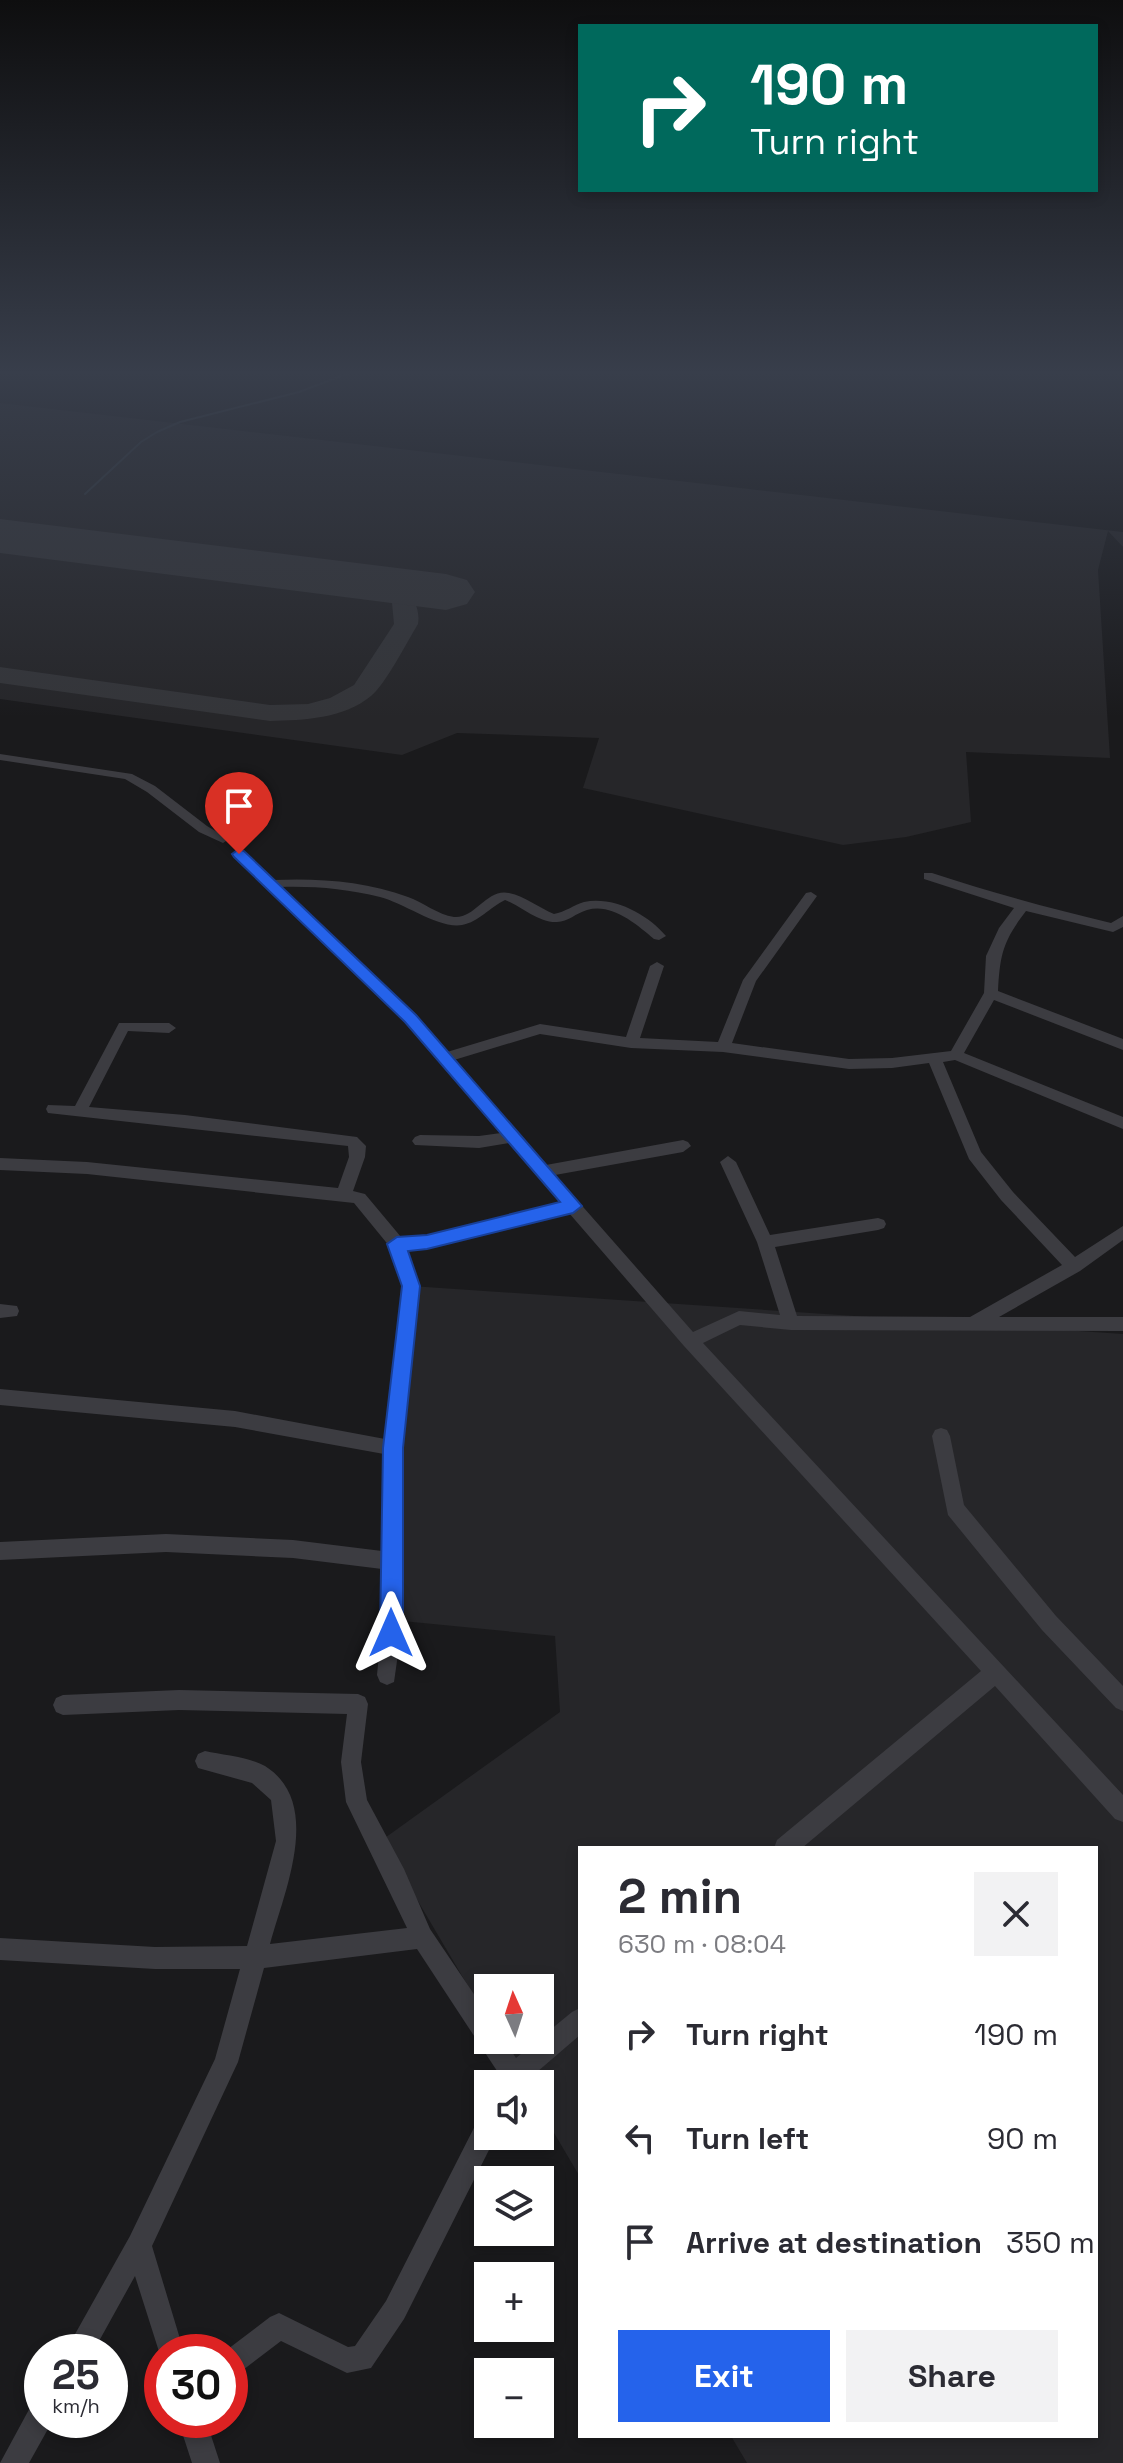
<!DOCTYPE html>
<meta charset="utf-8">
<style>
body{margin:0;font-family:"Space Grotesk",sans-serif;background:#f2f2f3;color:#2b2b33;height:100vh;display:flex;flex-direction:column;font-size:30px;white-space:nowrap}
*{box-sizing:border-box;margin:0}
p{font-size:26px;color:#7c7c81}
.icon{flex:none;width:44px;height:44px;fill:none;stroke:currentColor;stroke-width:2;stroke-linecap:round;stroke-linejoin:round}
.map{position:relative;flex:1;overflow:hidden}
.details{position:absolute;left:578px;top:1846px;width:520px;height:592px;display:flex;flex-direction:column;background:#fff;border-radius:0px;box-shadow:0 4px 12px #0003}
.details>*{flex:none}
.banner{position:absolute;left:578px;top:24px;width:520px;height:168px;border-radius:0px;box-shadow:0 4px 12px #0003;background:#00695c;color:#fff;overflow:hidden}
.needle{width:52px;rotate:357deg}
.tools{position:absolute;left:474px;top:1974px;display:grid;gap:16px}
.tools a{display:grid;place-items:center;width:80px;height:80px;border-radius:0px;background:#fff;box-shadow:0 4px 12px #0003;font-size:40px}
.speed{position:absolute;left:24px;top:2334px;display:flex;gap:16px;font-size:40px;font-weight:700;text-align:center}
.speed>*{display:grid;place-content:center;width:104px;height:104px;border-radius:50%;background:#fff;box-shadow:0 4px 12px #0003;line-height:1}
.speed small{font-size:20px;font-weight:400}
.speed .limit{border:12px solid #d22;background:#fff;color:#111}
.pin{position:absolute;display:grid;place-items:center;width:68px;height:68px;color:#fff;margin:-82px -34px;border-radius:50% 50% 50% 0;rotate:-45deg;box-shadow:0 0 8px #0007}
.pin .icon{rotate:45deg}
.me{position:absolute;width:88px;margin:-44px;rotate:0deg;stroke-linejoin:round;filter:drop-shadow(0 0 6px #0008)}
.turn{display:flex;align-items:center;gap:28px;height:168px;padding:0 40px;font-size:36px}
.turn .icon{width:104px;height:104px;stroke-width:2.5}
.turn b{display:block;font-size:56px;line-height:68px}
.round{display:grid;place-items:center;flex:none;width:84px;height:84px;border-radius:0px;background:#f2f2f3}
.head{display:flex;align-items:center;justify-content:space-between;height:136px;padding:0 40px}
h1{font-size:48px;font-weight:800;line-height:60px}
.action{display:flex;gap:16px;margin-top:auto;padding:16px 40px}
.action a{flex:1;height:92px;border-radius:0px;background:#2563eb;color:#fff;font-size:32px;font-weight:800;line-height:92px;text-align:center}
.action a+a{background:#f2f2f3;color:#2b2b33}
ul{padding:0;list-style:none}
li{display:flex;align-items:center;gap:24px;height:104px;padding:0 40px}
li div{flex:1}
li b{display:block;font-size:30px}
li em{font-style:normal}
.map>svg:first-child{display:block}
.built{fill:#262629}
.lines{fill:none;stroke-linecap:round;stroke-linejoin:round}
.stream{stroke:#313940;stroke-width:2}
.taxiway{fill:#343539;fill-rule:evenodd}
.runway{fill:#343539;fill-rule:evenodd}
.street{fill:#3c3c41;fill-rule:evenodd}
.route{fill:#2563eb;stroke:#184099;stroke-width:2}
</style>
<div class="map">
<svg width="1123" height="2463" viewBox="0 0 1123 2463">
<rect width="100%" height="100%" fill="#1a1a1c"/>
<path class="built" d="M 0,403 L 1123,532 L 1123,547 L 1108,531 L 1098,570 L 1110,758 L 966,752 L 971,822 L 906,837 L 843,845 L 583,788 L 599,738 L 457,733 L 402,755 L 0,699 Z
M 411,1286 L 1123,1334 L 1123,2463 L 747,2463 L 731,2436 L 1096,2436 L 1096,1848 L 580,1848 L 580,2177 L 540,2109 L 540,2084 L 525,2084 L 500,2040 L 540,2040 L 540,1988 L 488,1988 L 488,2020 L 382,1840 L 560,1712 L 555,1636 L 392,1620 Z"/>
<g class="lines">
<path class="stream" d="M 85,494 L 141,442 L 157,432 L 180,422 L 299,392 L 352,372"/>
<path class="taxiway" d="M 379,577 C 401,582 422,599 418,624 C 407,642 385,685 371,696 C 343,719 304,720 270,721 L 0,683 L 0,667 L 270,705 L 308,704 L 330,698 L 354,685 L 394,624 L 392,603 L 367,584 L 371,579 Z"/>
<path class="runway" d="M 0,519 L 446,574 L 467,580 L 475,592 L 467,604 L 446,610 L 0,553 Z"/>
<path class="street" d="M 0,754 L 132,774 L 155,786 L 207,826 L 229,839 L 223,843 L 199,832 L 147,792 L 125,779 L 0,760 Z
M 239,850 L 243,851 L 273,880 C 318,878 365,881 408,897 C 423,902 438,915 454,917 C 475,919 487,888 509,893 C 525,896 539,908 554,914 C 565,912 574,905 584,902 C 614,896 647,914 666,936 L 659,940 L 654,939 C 636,924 612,903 587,910 C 576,913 568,922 557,922 C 539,923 521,906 505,900 C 490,907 479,922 462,925 C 439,929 404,903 380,897 C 348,889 314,886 281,887 L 415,1016 L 447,1052 L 540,1024 L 626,1037 L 650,966 L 657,962 L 664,966 L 640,1038 L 718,1042 L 743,980 L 806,893 L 811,892 L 817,896 L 756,981 L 732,1043 L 849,1059 L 892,1058 L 951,1051 L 984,993 L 986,956 L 999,928 L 1014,908 L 924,879 L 924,873 L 932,873 C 993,893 1049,908 1111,923 L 1123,916 L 1123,927 L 1113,932 L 1026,911 C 1003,941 1000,954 998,991 L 1123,1039 L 1123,1050 L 994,1000 L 964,1053 L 1123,1117 L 1123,1129 L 955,1060 L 943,1062 L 981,1152 L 1013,1192 L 1075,1257 L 1123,1226 L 1123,1240 L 1080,1271 L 999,1317 L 1123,1317 L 1123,1331 L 791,1330 L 740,1325 L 703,1343 L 1123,1795 L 1123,1822 L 1115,1819 L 995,1686 L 802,1848 L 774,1848 L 777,1840 L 981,1671 L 684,1346 L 569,1213 L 427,1248 L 407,1250 L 419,1286 L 402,1448 L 401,1633 L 394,1682 L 387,1685 L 380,1682 L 377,1675 L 381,1633 L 382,1569 L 293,1558 L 166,1552 L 0,1560 L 0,1542 L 166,1534 L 293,1540 L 382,1551 L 384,1454 L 235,1427 L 0,1405 L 0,1389 L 235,1411 L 385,1439 L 403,1286 L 390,1247 L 354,1203 L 87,1174 L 0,1170 L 0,1158 L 87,1162 L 338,1188 L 349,1157 L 348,1146 L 48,1113 L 46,1109 L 48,1105 L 75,1106 L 119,1023 L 169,1023 L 176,1028 L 169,1033 L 128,1031 L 89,1107 L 185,1115 L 357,1137 L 366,1146 L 365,1157 L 353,1191 L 365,1194 L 401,1237 L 427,1236 L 561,1203 L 509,1143 L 479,1148 L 415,1145 L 412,1141 L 415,1137 L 420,1135 L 479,1136 L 501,1133 L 405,1022 L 235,857 L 235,851 ZM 540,1034 L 631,1048 L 723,1052 L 849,1069 L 892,1068 L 929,1063 L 969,1159 L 1001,1200 L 1062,1265 L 970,1317 L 797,1316 L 775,1247 L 878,1230 L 884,1228 L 886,1224 L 884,1220 L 878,1218 L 770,1235 L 736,1162 L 728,1156 L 720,1162 L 757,1242 L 780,1315 L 739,1311 L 693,1332 L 555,1175 L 683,1152 L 691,1146 L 688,1142 L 683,1140 L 546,1165 L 454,1060 Z
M 0,1304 L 17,1306 L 19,1311 L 17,1316 L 0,1318 Z
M 941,1428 L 947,1430 L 950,1436 L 964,1505 L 1056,1616 L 1123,1686 L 1123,1711 L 1116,1708 L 1042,1630 L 948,1515 L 932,1436 L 935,1430 Z
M 179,1690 L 358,1694 L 365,1697 L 368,1704 L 361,1762 L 367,1800 L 404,1869 L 430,1929 L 488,2015 L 488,2040 L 504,2040 L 516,2058 L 572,2012 L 580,2008 L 580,2035 L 523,2084 L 498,2084 L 501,2077 L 417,1949 L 264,1968 L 238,2062 L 152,2246 L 184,2352 L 162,2352 L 162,2361 L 135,2276 L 93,2352 L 65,2352 L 130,2236 L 215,2059 L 240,1969 L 155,1969 L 0,1960 L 0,1938 L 155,1947 L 247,1946 L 276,1841 L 271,1800 L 252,1783 L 198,1768 L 195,1761 L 198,1754 L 205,1751 C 223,1755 249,1757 265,1766 C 324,1803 284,1892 270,1944 L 407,1928 L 346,1802 L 341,1762 L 347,1714 L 179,1710 L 63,1715 L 56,1712 L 53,1705 L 56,1698 L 63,1695 Z
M 488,2115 L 488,2136 L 496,2136 L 404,2319 L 371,2368 L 347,2373 L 281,2341 L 239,2373 L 230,2377 L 230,2352 L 224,2352 L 270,2317 L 279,2313 L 348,2347 L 355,2346 L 386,2301 L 479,2118 Z
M 42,2400 L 42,2420 L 53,2420 L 29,2463 L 0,2463 L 32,2404 Z
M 178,2420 L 206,2420 L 220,2463 L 192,2463 Z"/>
</g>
<linearGradient id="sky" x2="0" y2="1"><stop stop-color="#0e0e0f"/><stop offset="0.52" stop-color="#383e4b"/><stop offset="1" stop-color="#383e4b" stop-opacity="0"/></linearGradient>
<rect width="1123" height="717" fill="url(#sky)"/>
<path class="route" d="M 239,849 L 244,851 L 416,1015 L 582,1206 L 573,1213 L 427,1249 L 408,1251 L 420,1286 L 403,1448 L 403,1633 L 399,1641 L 391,1644 L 383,1641 L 380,1633 L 383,1448 L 402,1286 L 387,1244 L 397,1237 L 427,1235 L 560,1202 L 405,1022 L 234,857 L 232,854 Z"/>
</svg>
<div class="tools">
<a><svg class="needle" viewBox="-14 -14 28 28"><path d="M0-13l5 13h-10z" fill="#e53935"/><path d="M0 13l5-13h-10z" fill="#7c7c81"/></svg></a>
<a><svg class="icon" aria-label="sound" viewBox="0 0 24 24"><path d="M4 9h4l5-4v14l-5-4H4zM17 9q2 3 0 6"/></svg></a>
<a><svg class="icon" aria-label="layers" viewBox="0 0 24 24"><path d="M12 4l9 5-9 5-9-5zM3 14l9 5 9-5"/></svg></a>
<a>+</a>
<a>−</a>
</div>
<div class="speed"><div>25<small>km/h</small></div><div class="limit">30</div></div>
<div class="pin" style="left:239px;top:854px;background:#d93025"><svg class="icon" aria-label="arrive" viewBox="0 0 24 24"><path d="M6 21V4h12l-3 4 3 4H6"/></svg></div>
<svg class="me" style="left:391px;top:1633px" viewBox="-20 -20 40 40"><path d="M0-17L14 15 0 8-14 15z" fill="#2563eb" stroke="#fff" stroke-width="4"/></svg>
<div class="banner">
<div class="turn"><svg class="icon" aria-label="right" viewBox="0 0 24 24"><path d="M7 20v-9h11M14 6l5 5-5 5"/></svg><div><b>190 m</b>Turn right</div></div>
</div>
<section class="details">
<div class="head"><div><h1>2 min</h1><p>630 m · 08:04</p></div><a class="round"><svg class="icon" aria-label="close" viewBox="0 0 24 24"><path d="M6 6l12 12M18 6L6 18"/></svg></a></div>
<ul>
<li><svg class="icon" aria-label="right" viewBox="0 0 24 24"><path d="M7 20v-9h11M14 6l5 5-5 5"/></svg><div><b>Turn right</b></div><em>190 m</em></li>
<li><svg class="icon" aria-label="left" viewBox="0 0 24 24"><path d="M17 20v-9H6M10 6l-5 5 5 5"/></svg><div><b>Turn left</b></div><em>90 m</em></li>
<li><svg class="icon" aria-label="arrive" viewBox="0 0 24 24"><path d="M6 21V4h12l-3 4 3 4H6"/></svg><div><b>Arrive at destination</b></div><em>350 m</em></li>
</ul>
<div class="action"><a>Exit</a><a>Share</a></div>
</section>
</div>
